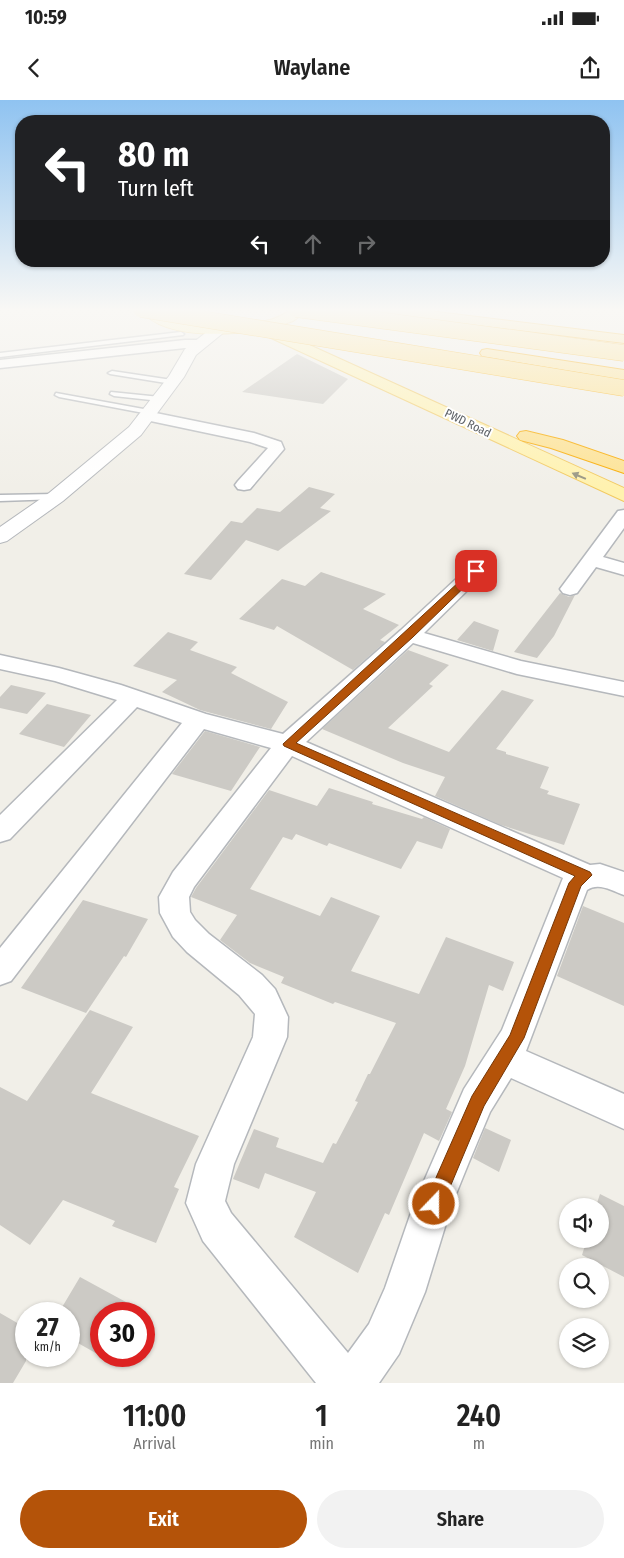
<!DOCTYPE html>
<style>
body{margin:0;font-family:"Fira Sans Condensed",sans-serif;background:#f2f2f2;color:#222;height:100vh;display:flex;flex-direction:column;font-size:19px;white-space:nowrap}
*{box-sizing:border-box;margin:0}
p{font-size:16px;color:#767676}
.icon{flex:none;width:28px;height:28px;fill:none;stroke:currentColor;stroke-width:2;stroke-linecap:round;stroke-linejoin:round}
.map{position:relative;height:1283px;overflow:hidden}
.sheet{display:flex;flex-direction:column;background:#fff;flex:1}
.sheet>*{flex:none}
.top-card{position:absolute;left:15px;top:15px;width:595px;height:152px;border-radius:20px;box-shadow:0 1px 4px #0004;background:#202124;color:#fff;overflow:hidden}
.fabs{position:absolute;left:559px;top:1098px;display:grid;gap:10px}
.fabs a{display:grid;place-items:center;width:50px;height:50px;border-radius:50%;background:#fff;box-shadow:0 1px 4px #0004;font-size:25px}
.speed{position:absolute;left:15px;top:1202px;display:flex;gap:10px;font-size:25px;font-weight:700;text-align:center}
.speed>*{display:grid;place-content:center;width:65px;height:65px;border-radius:50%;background:#fff;box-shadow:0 1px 4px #0004;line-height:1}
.speed small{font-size:12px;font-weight:400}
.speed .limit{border:8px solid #d22;background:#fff;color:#111}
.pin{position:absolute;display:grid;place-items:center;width:42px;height:42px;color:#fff;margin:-21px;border-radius:10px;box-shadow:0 2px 8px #0006}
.me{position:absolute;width:55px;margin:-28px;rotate:22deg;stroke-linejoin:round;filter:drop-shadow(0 0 4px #0008)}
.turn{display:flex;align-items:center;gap:18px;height:105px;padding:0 20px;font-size:22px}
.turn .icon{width:65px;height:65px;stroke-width:2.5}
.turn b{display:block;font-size:35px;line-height:42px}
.lanes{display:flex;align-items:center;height:48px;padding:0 20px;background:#0003;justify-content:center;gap:25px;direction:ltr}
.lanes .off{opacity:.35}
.eta{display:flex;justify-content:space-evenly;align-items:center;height:85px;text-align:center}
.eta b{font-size:30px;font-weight:600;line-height:35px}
.primary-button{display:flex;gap:10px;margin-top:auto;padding:10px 20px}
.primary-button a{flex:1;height:58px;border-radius:30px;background:#b45309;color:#fff;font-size:20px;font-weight:600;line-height:58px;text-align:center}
.primary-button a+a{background:#f2f2f2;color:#222}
.status{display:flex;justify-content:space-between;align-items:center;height:35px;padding:0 25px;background:#fff;direction:ltr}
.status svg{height:14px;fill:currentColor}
header{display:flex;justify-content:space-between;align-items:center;height:65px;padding:0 20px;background:#fff;font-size:22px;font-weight:600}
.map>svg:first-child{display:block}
.building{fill:#cccac5}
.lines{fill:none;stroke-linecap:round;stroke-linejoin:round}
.service-casing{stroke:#b5b8bc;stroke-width:3}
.minor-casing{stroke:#b5b8bc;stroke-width:3}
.tertiary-casing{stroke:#b5b8bc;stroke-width:2}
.primary-casing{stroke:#f2c960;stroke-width:2}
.motorway-casing{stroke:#f9ab00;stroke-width:2}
.service{fill:#fff;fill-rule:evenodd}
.minor{fill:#fff;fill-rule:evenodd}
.tertiary{fill:#fff;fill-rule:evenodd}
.primary{fill:#fff2af;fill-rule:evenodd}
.motorway{fill:#fde293;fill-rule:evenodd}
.motorway-bridge-casing{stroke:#f9ab00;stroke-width:17;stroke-linecap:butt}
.motorway-bridge{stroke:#fde293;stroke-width:16}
.oneway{fill:#979581}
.route{fill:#b45309;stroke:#753606}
.labels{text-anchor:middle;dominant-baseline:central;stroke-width:4;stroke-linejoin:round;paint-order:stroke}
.far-street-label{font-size:12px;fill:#5f6368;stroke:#fff}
</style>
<div class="status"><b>10:59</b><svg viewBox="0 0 49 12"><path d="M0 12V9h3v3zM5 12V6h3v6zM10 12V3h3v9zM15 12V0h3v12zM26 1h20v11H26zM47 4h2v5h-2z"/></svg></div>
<header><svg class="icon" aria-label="back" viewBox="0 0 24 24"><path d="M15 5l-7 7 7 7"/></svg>Waylane<svg class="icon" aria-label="share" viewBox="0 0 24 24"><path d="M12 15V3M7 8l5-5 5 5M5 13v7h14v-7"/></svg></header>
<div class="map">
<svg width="624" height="1283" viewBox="0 0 624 1283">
<rect width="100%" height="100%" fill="#f1efe8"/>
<path class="building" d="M 297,254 L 348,279 L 323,304 L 242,292 Z
M 309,387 L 335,394 L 320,408 L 331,411 L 278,451 L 246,440 L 211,480 L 184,474 L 231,421 L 242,423 L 257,408 L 280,412 Z
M 321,472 L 386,494 L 363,509 L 399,525 L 380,540 L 385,542 L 353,570 L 277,526 L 274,530 L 239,519 L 282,479 L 305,486 Z
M 560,493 L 569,497 L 575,495 L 554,536 L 537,558 L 514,552 Z
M 474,521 L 499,530 L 493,551 L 457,540 Z
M 168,532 L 198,542 L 190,550 L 237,567 L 231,573 L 288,602 L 271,629 L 200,610 L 162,592 L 177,580 L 133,566 Z
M 408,550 L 449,565 L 429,584 L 433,586 L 388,628 L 449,652 L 502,590 L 534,600 L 496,649 L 506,652 L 506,654 L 549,667 L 540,688 L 549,691 L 547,694 L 580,704 L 564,745 L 501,725 L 435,696 L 445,677 L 403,663 L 322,629 Z
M 11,585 L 46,593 L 27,614 L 0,608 L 0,597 Z
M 47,604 L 91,615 L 64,647 L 19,634 Z
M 205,631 L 260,647 L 231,691 L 172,674 Z
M 329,688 L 373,702 L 372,704 L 422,719 L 424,717 L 450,729 L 442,749 L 417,741 L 401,769 L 329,743 L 327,746 L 296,734 L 292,740 L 283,737 L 250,789 L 320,816 L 331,797 L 380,816 L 351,871 L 419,894 L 446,837 L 514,862 L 503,891 L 489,885 L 465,966 L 446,1009 L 452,1012 L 439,1041 L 424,1033 L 389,1115 L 385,1113 L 358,1173 L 294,1137 L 316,1092 L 265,1073 L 259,1089 L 233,1079 L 254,1029 L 279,1038 L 276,1047 L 323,1063 L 333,1043 L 336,1044 L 358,1002 L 355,1001 L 368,974 L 370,974 L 396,923 L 335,902 L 333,904 L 281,883 L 284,877 L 250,863 L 220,840 L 237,815 L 191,797 L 196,788 L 269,690 L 317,706 Z
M 83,800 L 148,819 L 126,857 L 124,856 L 86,913 L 21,888 Z
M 583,806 L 624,823 L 624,906 L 557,876 Z
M 90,910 L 133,927 L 91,993 L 199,1036 L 174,1087 L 179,1089 L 156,1143 L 112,1126 L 115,1121 L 63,1100 L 30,1145 L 0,1125 L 0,987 L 27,1001 Z
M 485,1028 L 511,1040 L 499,1072 L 473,1058 Z
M 600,1094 L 624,1106 L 624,1177 L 582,1155 L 587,1139 L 600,1139 L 600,1106 L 596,1106 Z
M 80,1177 L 148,1214 L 101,1214 L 101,1256 L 69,1238 L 69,1214 L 58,1214 Z
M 0,1213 L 26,1228 L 26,1261 L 13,1283 L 0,1283 Z"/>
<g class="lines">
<g class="service-casing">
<path id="service" d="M 181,232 L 184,234 L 183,235 L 0,257 L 0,253 Z
M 112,271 L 172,280 L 176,282 L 172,284 L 110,274 L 108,273 Z
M 111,292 L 160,297 L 164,299 L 160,301 L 114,296 L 110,294 Z
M 56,293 L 149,310 L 153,312 L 149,314 L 59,297 L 55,295 Z
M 56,394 L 60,397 L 59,399 L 0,401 L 0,395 Z"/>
</g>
<g class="minor-casing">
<path id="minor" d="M 185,240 L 200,240 L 207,244 L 200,248 L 185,248 L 0,268 L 0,260 Z
M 146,311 L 254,333 L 281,342 L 284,349 L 250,389 L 244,390 L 238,389 L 235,385 L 238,381 L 268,348 L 250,342 L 141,319 L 138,316 L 141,313 Z
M 624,410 L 624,428 L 603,457 L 624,463 L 624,475 L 596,467 L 577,493 L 570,495 L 563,493 L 560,489 L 563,485 L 618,411 Z
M 476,465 L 483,467 L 486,471 L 483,475 L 424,533 L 521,561 L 624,582 L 624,596 L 517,574 L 413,543 L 306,642 L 590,765 L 600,764 L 624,772 L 624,795 C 612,791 599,782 587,790 L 526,951 L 624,994 L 624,1029 L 511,978 L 490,1012 L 469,1062 L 452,1104 L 425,1192 L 399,1254 L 379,1283 L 316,1283 L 203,1141 L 186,1103 L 196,1064 L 253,937 L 255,914 L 239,895 L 187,852 L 173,837 L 160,813 L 159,797 L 173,772 L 271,648 L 204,629 L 11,881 L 0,885 L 0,848 L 182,623 L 137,607 L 10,739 L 0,742 L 0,715 L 117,600 L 55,581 L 0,569 L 0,555 L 59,568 L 121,585 L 206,614 L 283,634 L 401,530 L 469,467 ZM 292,656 L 563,778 L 502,930 L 464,989 L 414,1104 L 385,1188 L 369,1224 L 348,1253 L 231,1113 L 225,1101 L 234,1064 L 287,937 L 288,917 L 275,889 L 262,875 L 209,834 L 195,820 L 190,812 L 189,797 L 194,787 Z"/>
</g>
<g class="tertiary-casing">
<path id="tertiary" d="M 218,226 L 223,227 L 225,230 L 223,233 L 196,255 L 184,277 L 141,335 L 63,401 L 7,441 L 0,443 L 0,427 L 49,393 L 129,327 L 169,276 L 185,249 L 213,227 Z"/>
</g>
<g class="primary-casing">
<path id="primary" d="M 140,209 L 155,209 C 177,232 241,227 270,220 C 279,218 286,212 294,209 C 299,208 305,209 310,209 L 293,221 L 272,228 L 624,388 L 624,401 L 256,231 C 222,235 162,239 140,209 Z"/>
</g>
<g class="motorway-casing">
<path id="motorway" d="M 372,209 L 413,209 L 624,235 L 624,243 L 379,213 Z
M 487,249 L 624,270 L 624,280 L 482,256 L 480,253 L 482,250 Z
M 526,331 L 563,340 L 624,361 L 624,373 L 551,348 L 520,340 L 517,336 L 520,332 Z"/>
</g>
<use href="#service" class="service"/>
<use href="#minor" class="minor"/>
<use href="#tertiary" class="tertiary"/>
<use href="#primary" class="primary"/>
<use href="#motorway" class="motorway"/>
<g class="motorway-bridge-casing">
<path id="motorway-bridge" d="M 141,209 L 624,288
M 296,209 L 624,253"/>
</g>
<use href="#motorway-bridge" class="motorway-bridge"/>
</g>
<defs><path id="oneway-solid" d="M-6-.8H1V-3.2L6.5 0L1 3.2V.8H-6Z" transform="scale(1.25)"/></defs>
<use class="oneway" href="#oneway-solid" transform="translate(579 376) rotate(-157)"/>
<linearGradient id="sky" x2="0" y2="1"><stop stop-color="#8fc3f1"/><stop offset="0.54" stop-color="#f9f8f5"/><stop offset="1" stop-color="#f9f8f5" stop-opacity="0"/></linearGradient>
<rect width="624" height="389" fill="url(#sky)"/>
<path class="route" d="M 476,468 L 479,469 L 479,473 L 413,537 L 296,643 L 590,772 L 592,775 L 581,786 L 524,938 L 484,1006 L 440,1111 L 434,1113 L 427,1111 L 425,1104 L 427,1098 L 472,996 L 510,935 L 569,783 L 575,776 L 284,646 L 283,644 L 473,469 Z"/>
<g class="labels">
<g class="far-street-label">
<text transform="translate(468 323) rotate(26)">PWD Road</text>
</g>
</g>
</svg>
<div class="fabs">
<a><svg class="icon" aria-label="sound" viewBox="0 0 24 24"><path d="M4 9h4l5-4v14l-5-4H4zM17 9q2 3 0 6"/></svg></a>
<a><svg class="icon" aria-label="search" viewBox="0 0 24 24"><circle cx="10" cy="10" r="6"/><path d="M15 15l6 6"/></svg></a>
<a><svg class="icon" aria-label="layers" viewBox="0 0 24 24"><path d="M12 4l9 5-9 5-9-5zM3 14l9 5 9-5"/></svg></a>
</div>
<div class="speed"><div>27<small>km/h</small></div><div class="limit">30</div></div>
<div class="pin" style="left:476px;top:471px;background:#d93025"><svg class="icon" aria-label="arrive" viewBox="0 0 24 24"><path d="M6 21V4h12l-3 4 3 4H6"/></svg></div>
<svg class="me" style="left:434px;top:1104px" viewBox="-20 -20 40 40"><circle r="17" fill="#b45309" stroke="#fff" stroke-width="3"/><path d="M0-11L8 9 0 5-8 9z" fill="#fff"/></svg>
<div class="top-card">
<div class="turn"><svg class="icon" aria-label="left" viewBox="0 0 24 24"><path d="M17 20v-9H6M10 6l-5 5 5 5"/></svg><div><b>80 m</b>Turn left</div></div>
<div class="lanes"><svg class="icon" aria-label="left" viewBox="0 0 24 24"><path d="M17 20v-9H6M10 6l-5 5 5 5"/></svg><svg class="icon off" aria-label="ahead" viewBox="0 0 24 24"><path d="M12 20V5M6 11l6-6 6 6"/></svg><svg class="icon off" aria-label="right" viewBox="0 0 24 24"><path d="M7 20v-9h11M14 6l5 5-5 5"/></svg></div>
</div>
</div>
<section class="sheet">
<div class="eta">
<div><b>11:00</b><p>Arrival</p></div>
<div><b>1</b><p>min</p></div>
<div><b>240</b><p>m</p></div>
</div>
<div class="primary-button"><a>Exit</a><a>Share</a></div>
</section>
